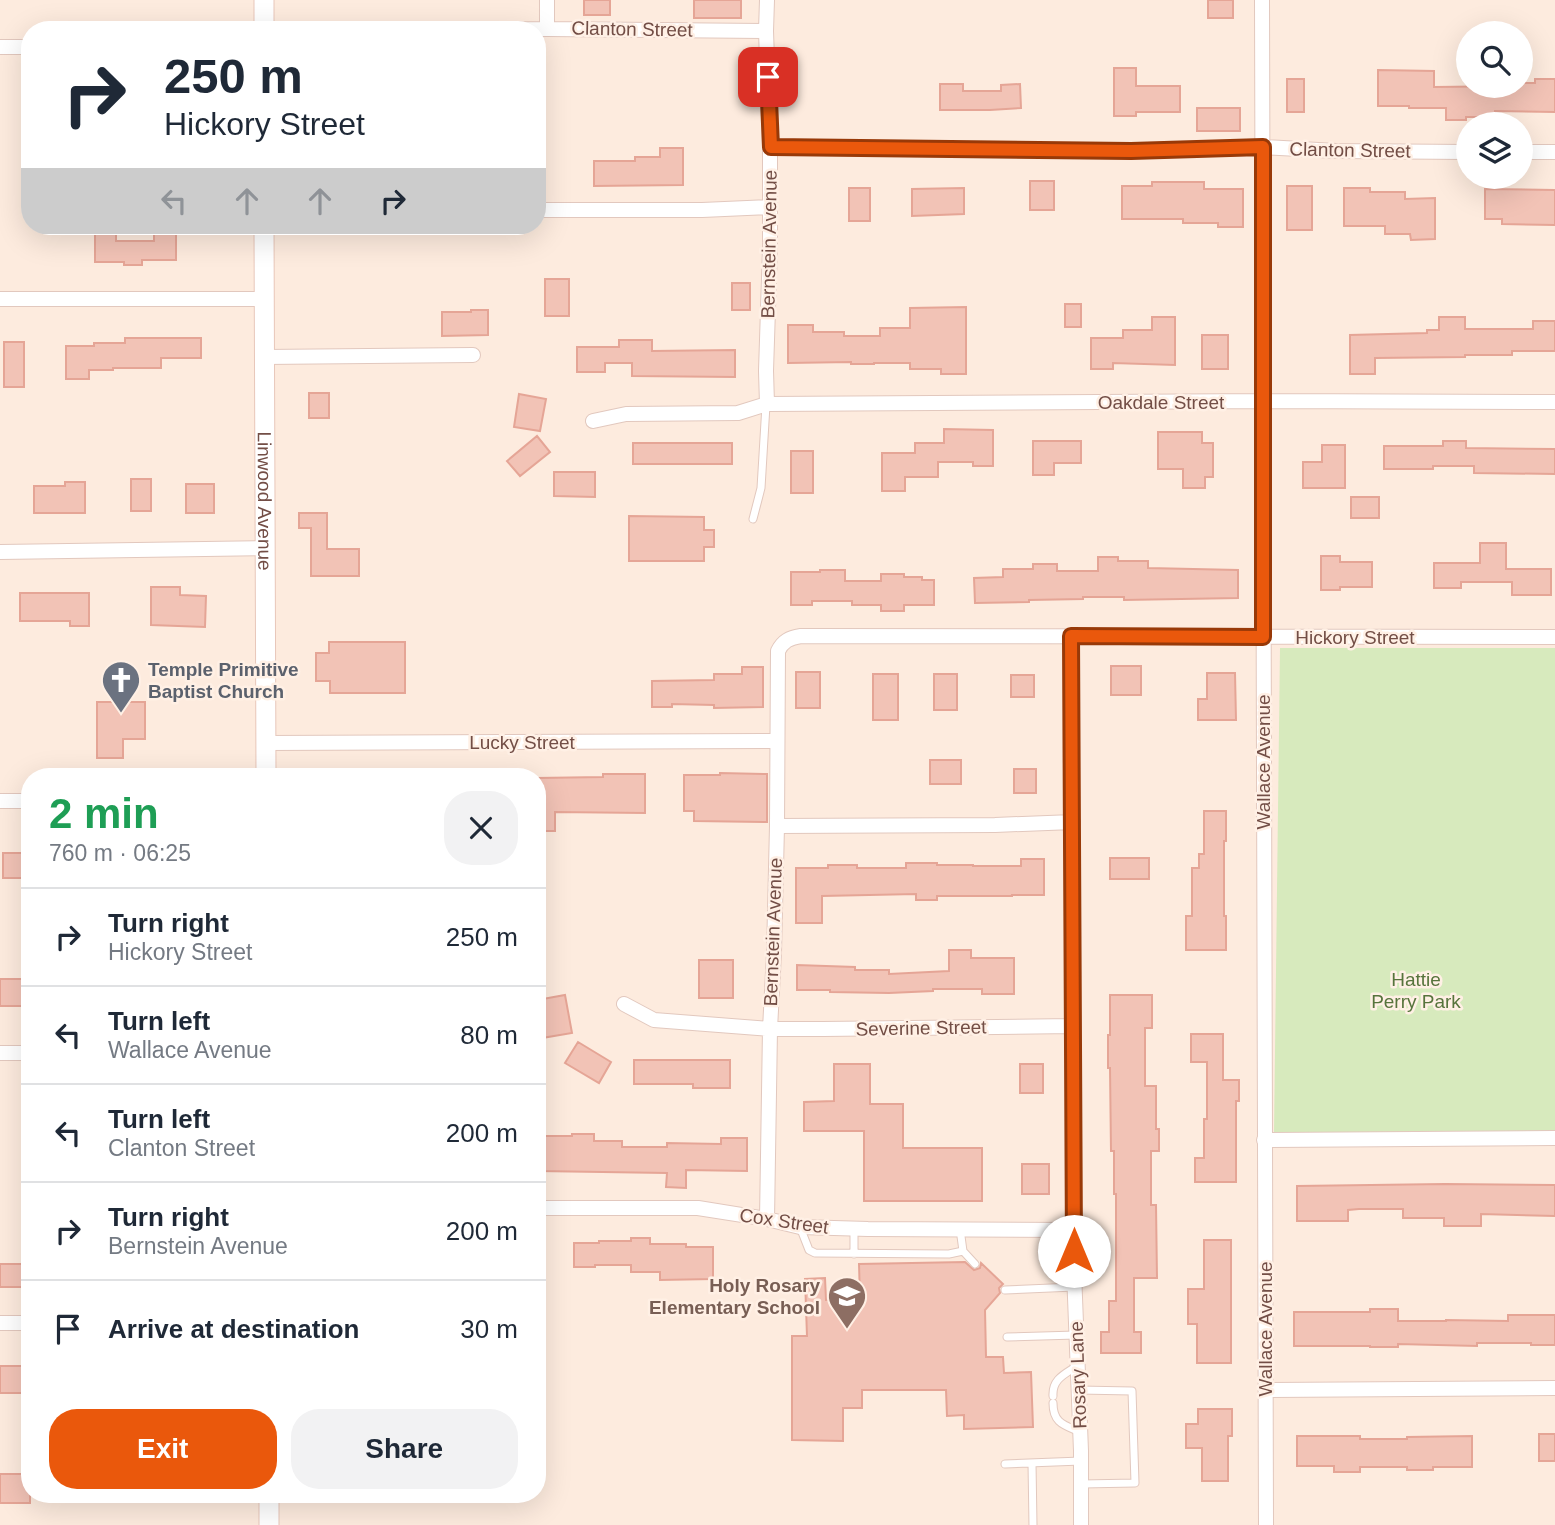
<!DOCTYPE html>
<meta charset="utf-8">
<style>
body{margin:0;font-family:Helvetica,sans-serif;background:#f2f2f3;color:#1f2937;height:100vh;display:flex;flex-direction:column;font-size:26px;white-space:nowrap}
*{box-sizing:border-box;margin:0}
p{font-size:23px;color:#747a83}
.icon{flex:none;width:38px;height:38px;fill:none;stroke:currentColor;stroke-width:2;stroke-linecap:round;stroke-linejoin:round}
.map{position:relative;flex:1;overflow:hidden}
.drawer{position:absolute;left:21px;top:768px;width:525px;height:735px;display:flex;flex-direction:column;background:#fff;border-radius:28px;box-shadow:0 7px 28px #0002}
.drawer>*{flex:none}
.hud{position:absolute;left:21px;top:21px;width:525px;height:214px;border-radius:28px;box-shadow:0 7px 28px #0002;background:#fff;color:#1f2937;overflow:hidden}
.fabs{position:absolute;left:1456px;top:21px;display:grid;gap:14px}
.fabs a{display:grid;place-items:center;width:77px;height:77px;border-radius:50%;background:#fff;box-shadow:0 7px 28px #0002;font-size:35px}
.pin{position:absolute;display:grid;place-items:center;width:60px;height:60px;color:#fff;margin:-30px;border-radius:14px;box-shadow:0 4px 10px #0006}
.me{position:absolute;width:77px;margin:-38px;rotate:0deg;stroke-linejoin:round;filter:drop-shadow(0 0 5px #0008)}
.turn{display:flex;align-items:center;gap:24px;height:147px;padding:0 28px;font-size:32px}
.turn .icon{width:91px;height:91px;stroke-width:2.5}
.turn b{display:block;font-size:49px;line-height:60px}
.lanes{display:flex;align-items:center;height:66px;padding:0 28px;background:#0003;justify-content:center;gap:35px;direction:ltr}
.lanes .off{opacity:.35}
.round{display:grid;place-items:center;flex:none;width:74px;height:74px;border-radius:28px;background:#f2f2f3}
.summary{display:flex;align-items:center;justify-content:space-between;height:119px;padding:0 28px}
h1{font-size:42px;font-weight:800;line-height:52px;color:#1e9e55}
.primary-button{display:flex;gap:14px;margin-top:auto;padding:14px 28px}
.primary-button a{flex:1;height:80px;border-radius:28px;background:#ea580c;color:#fff;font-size:28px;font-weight:800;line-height:80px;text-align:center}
.primary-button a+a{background:#f2f2f3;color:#1f2937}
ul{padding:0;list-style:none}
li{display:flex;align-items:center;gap:21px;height:98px;padding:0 28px;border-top:2px solid #e0e1e3}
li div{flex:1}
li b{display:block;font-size:26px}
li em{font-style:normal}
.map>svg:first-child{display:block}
.green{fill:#d7eabd}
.building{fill:#f2c3b6;stroke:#e5a596;stroke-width:2}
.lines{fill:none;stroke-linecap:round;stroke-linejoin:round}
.service-casing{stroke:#e2c8be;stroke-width:9}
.minor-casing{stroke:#e2c8be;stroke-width:16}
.secondary-casing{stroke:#e8c7ba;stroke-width:21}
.service{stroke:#fff;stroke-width:7}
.minor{stroke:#fff;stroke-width:14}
.secondary{stroke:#fff;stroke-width:19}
.route-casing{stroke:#983908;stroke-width:18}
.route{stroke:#ea580c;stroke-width:12}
.labels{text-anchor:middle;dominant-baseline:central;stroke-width:5;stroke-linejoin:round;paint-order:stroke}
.street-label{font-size:19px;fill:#734e46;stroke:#fff0e5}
.worship-label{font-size:19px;font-weight:bold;fill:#5b616d;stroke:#fff0e5;text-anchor:start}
.park-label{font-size:19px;fill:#57743c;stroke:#fff0e5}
.education-label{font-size:19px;font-weight:bold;fill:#785e54;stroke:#fff0e5;text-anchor:end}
</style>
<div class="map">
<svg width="1555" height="1525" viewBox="0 0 1555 1525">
<rect width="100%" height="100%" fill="#fdebde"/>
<path class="green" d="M 1280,648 L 1555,648 L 1555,1131 L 1274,1133 Z"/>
<path class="building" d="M 584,0 L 610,0 L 610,15 L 584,15 Z
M 694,0 L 741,0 L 741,18 L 694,18 Z
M 1208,0 L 1233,0 L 1233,18 L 1208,18 Z
M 1114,68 L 1136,68 L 1136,86 L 1180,86 L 1180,112 L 1136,112 L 1136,116 L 1114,116 Z
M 1378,70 L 1434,71 L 1434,87 L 1521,86 L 1521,83 L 1535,83 L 1535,79 L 1555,79 L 1555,112 L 1495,111 L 1495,117 L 1466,117 L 1466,120 L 1446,120 L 1446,108 L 1409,108 L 1409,106 L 1378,106 Z
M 1287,79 L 1304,79 L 1304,112 L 1287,112 Z
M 940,84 L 963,84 L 963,91 L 1001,91 L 1001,85 L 1020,84 L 1021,108 L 990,110 L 940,110 Z
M 1197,108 L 1240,108 L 1240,131 L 1197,131 Z
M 660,148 L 683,148 L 683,185 L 594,186 L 594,161 L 635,161 L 635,157 L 660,157 Z
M 1030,181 L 1054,181 L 1054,210 L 1030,210 Z
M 1152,182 L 1204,182 L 1204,189 L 1243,189 L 1243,227 L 1218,227 L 1218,223 L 1183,223 L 1183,219 L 1122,219 L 1122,186 L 1152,186 Z
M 1287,186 L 1312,186 L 1312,230 L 1287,230 Z
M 849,188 L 870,188 L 870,221 L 849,221 Z
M 964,188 L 964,214 L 912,216 L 912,189 Z
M 1344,188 L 1370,188 L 1370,192 L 1405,192 L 1405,199 L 1435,198 L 1435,239 L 1411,240 L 1410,234 L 1385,234 L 1385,226 L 1344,226 Z
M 1485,189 L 1555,190 L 1555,225 L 1502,224 L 1502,219 L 1485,219 Z
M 154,232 L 176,232 L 176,260 L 142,260 L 142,265 L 124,265 L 124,262 L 95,262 L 95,234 L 116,234 L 116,241 L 154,241 Z
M 545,279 L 569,279 L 569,316 L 545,316 Z
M 732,283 L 750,283 L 750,310 L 732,310 Z
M 1065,304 L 1081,304 L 1081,327 L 1065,327 Z
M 966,307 L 966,374 L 941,374 L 941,369 L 910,369 L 910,363 L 874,363 L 874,364 L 851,364 L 851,362 L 788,363 L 788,325 L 813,325 L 813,332 L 844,332 L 844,336 L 880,336 L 880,328 L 910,328 L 910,308 Z
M 471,310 L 488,310 L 488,335 L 442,336 L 442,312 L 471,312 Z
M 1152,317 L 1175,317 L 1175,365 L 1113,363 L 1113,369 L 1091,369 L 1091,338 L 1123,338 L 1123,330 L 1152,330 Z
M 1439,317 L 1465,317 L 1465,329 L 1533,329 L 1533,321 L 1555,321 L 1555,351 L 1512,351 L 1512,355 L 1465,355 L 1465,357 L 1375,358 L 1375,374 L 1350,374 L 1350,335 L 1427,333 L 1427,330 L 1439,330 Z
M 1202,335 L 1228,335 L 1228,369 L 1202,369 Z
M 125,338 L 201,338 L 201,358 L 161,358 L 161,368 L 113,368 L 113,370 L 89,370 L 89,379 L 66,379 L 66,346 L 94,346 L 94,343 L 125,343 Z
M 619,340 L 652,340 L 652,351 L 735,350 L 735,377 L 632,376 L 632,363 L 605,363 L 605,372 L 577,372 L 577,347 L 619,347 Z
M 4,342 L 24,342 L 24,387 L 4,387 Z
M 309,393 L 329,393 L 329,418 L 309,418 Z
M 519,394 L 546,399 L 540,431 L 514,427 Z
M 944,429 L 993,430 L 993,466 L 973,466 L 973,462 L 938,462 L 938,477 L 905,477 L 905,491 L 882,491 L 882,453 L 915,453 L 915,443 L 944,443 Z
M 1158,432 L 1202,432 L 1202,443 L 1213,443 L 1213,477 L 1205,477 L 1205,488 L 1183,488 L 1183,469 L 1158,469 Z
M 537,436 L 550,452 L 520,476 L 507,461 Z
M 1033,441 L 1081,441 L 1081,463 L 1054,463 L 1054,475 L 1033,475 Z
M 1443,441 L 1466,441 L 1466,448 L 1555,449 L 1555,474 L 1474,473 L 1474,466 L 1433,466 L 1433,469 L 1384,469 L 1384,446 L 1443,446 Z
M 633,443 L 732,443 L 732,464 L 633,464 Z
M 1322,445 L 1345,445 L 1345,488 L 1303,488 L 1303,462 L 1322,462 Z
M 791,451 L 813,451 L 813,493 L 791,493 Z
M 554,472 L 595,472 L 595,497 L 554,496 Z
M 131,479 L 151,479 L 151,511 L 131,511 Z
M 65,482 L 85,482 L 85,513 L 34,513 L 34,486 L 65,486 Z
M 186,484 L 214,484 L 214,513 L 186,513 Z
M 1351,497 L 1379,497 L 1379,518 L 1351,518 Z
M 299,513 L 327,513 L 327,549 L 359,549 L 359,576 L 311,576 L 311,528 L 299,528 Z
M 629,516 L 704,517 L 704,530 L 714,530 L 714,547 L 704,547 L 704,561 L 629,561 Z
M 1480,543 L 1506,543 L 1506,569 L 1551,569 L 1551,595 L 1512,595 L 1512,582 L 1461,582 L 1461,588 L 1434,588 L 1434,563 L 1480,563 Z
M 1321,556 L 1340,556 L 1340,562 L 1372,562 L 1372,587 L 1340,587 L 1340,590 L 1321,590 Z
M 1098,557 L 1118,557 L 1118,561 L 1148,561 L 1148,568 L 1238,570 L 1238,598 L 1124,600 L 1124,597 L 1083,597 L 1083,599 L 1029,600 L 1029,602 L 975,603 L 974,578 L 1003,577 L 1003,569 L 1033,569 L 1033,564 L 1057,564 L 1057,571 L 1098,571 Z
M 820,570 L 845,570 L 845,581 L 881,581 L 881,574 L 904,574 L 904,577 L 922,577 L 922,580 L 934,580 L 934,605 L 904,605 L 904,611 L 881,611 L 881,605 L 852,605 L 852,601 L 812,601 L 812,605 L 791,605 L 791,572 L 820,572 Z
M 151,587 L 180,587 L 180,595 L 206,596 L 205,627 L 151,625 Z
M 20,593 L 89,593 L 89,626 L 70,626 L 70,621 L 20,621 Z
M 329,642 L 405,642 L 405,693 L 330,693 L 330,681 L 316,681 L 316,653 L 329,653 Z
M 1111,666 L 1141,666 L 1141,695 L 1111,695 Z
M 742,667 L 763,667 L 763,707 L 714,708 L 714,705 L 672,704 L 672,707 L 652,707 L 652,681 L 714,680 L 714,674 L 742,674 Z
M 796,672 L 820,672 L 820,708 L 796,708 Z
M 1207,673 L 1235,673 L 1236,720 L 1198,720 L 1198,699 L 1207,699 Z
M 873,674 L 898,674 L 898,720 L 873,720 Z
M 934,674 L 957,674 L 957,710 L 934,710 Z
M 1011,675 L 1034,675 L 1034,697 L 1011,697 Z
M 97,702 L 145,702 L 145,739 L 123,739 L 123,758 L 97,758 Z
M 930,760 L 961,760 L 961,784 L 930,784 Z
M 1014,769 L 1036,769 L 1036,793 L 1014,793 Z
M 720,773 L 767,774 L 767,822 L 694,821 L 694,811 L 684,811 L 684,775 L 720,775 Z
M 603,774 L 645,774 L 645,813 L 555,812 L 555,831 L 537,831 L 537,778 L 603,777 Z
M 1204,811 L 1226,811 L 1226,841 L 1224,841 L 1224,916 L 1226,916 L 1226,950 L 1186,950 L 1186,916 L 1192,916 L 1192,868 L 1199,868 L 1199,854 L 1204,854 Z
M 3,853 L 30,853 L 30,878 L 3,878 Z
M 1110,858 L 1149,858 L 1149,879 L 1110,879 Z
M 1021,859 L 1044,859 L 1044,895 L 1012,895 L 1012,896 L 937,896 L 937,900 L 916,900 L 916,894 L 822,896 L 822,923 L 796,923 L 796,868 L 828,868 L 828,865 L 857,865 L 857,868 L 906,868 L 906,863 L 937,863 L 937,865 L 973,865 L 973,866 L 1021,866 Z
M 949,950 L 971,950 L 971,958 L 1014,958 L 1014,994 L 982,994 L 982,989 L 933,989 L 933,991 L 889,993 L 830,992 L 830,990 L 797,990 L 797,965 L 855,967 L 855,970 L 889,970 L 889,974 L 949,971 Z
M 699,960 L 733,960 L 733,998 L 699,998 Z
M 0,979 L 26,979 L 26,1006 L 0,1006 Z
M 565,995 L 572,1033 L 542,1038 L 537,1000 Z
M 1110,995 L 1152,995 L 1152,1028 L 1145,1028 L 1145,1086 L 1156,1086 L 1156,1129 L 1159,1129 L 1159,1151 L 1151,1151 L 1151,1205 L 1156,1205 L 1157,1278 L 1134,1278 L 1134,1332 L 1141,1332 L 1141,1353 L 1101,1353 L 1101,1332 L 1109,1332 L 1109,1301 L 1116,1301 L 1116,1194 L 1114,1194 L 1114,1151 L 1111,1151 L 1110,1068 L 1108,1068 L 1108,1035 L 1110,1035 Z
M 1191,1034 L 1223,1034 L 1223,1080 L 1239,1080 L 1239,1101 L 1236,1101 L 1236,1182 L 1195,1182 L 1195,1158 L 1204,1158 L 1204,1119 L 1207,1119 L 1207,1062 L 1191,1062 Z
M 578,1042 L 611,1062 L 599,1083 L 565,1063 Z
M 634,1060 L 730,1060 L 730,1088 L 693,1088 L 693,1084 L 634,1084 Z
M 834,1064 L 870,1064 L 870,1104 L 903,1104 L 903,1148 L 982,1148 L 982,1201 L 864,1201 L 864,1131 L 804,1131 L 804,1102 L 834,1101 Z
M 1020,1064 L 1043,1064 L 1043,1093 L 1020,1093 Z
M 572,1134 L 594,1134 L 594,1141 L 622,1141 L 622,1147 L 667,1147 L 667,1143 L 721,1144 L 721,1138 L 747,1138 L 747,1171 L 686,1170 L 686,1188 L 666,1187 L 667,1173 L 538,1171 L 538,1136 L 572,1136 Z
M 1022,1164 L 1049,1164 L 1049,1194 L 1022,1194 Z
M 1445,1184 L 1555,1185 L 1555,1216 L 1481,1214 L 1481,1226 L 1444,1226 L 1444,1218 L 1403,1218 L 1403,1209 L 1359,1209 L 1348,1210 L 1348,1221 L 1297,1221 L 1297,1186 Z
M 631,1238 L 650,1238 L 650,1244 L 686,1244 L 686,1247 L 713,1247 L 713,1279 L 660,1280 L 660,1272 L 631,1272 L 631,1265 L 595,1265 L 595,1267 L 574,1267 L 574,1243 L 599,1243 L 599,1241 L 631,1241 Z
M 1204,1240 L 1231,1240 L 1231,1363 L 1197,1363 L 1197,1324 L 1188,1324 L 1188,1289 L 1204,1289 Z
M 965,1262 L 974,1270 L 980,1268 L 981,1263 L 1003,1284 L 999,1288 L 1000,1293 L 985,1310 L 986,1357 L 1003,1357 L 1004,1373 L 1031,1372 L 1033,1427 L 964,1429 L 964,1415 L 947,1416 L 946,1390 L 862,1390 L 862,1408 L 843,1408 L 843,1441 L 792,1440 L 792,1336 L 807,1336 L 805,1279 L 825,1278 L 826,1300 L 860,1298 L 859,1264 Z
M 0,1264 L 30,1264 L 30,1287 L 0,1287 Z
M 1370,1309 L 1398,1309 L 1398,1321 L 1446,1321 L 1446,1320 L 1508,1321 L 1508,1315 L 1555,1315 L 1555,1345 L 1531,1345 L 1531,1343 L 1477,1343 L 1477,1346 L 1398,1344 L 1398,1347 L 1370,1347 L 1370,1346 L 1294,1346 L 1294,1312 L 1370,1312 Z
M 0,1366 L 30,1366 L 30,1393 L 0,1393 Z
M 1198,1409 L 1232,1409 L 1232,1436 L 1228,1436 L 1228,1481 L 1202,1481 L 1202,1448 L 1186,1448 L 1186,1424 L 1198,1424 Z
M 1539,1434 L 1555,1434 L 1555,1461 L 1539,1461 Z
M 1297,1436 L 1360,1436 L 1360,1439 L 1407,1439 L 1407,1437 L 1472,1436 L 1472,1467 L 1433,1467 L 1433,1470 L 1407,1470 L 1407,1467 L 1360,1467 L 1360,1472 L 1334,1472 L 1334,1466 L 1297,1466 Z
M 0,1474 L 30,1474 L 30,1503 L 0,1503 Z"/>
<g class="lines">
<g class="service-casing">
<path id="service" d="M 753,519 L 761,488 L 766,405
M 800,1227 L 809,1250 L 815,1253 L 949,1254 L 963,1251
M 854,1229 L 854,1254
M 960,1229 L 963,1251 L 975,1264
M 1005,1290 L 1074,1287
M 1007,1337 L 1076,1335
M 1079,1390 L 1132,1391 L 1135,1483 L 1082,1484
M 1053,1396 C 1052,1379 1065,1374 1077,1366
M 1053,1403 C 1053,1423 1064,1425 1080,1432
M 1032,1463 L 1033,1525
M 1005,1464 L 1081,1461"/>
</g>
<g class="minor-casing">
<path id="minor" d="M 547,0 L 547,29
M 1262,0 L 1266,1525
M 456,30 L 547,29 L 766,31
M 0,47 L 30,47
M 770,147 L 1131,151 L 1263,147 L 1336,151 L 1468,152
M 1521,152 L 1555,152
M 537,210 L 702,210 L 770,207
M 0,299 L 264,299
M 264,357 L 473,355
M 767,404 L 766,371 L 770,247 L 770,147 L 766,31 L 767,0
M 593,421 L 626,414 L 738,413 L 767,404 L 1264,401 L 1555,402
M 0,552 L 265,548
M 1071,637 L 1074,1272 L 1081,1451 L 1081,1525
M 266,743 L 777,741
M 0,801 L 30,801
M 777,826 L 995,825 L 1073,822
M 624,1004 L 654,1020 L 770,1029 L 823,1029 L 1073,1026
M 0,1053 L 30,1053
M 1264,1140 L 1555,1138
M 537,1208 L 698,1208 L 767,1219 L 800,1227 L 868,1229 L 1074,1230
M 767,1219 L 770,1029 L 774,953 L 777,826 L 778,651 C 783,641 789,638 801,636 L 1555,637
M 0,1323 L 30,1323
M 1266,1390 L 1555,1388"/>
</g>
<g class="secondary-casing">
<g id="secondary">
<path d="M 264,0 L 264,30"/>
<path id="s1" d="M 264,226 L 266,777"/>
<path d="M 269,1494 L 269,1525"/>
</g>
</g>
<use href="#service" class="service"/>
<use href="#minor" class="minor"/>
<use href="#secondary" class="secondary"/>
</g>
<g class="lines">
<g class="route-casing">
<path id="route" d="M 768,77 L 771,147 L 1131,151 L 1263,147 L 1263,637 L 1071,636 L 1074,1251"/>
</g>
<use href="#route" class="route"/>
</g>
<defs>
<g id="church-pin" transform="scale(2.0125)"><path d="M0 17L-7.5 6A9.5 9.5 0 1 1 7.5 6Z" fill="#6b7280" stroke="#fff0e5"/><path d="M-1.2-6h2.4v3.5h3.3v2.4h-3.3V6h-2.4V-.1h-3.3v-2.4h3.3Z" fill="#fff"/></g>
<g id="school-pin" transform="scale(2.0125)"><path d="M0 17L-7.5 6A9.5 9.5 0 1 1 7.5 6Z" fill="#8d6e63" stroke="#fff0e5"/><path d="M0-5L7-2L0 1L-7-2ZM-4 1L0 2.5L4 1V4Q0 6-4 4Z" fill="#fff"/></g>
</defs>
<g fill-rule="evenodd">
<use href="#church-pin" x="121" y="680"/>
<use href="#school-pin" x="847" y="1296"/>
</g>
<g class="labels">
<g class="street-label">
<text transform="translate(632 29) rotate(1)">Clanton Street</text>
<text transform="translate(1350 150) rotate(1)">Clanton Street</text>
<text transform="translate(769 244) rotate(-89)">Bernstein Avenue</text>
<text x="1161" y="402">Oakdale Street</text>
<text stroke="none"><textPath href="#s1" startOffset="275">Linwood Avenue</textPath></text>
<text x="1355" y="637">Hickory Street</text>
<text x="522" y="742">Lucky Street</text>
<text transform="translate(1263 762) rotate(-90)">Wallace Avenue</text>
<text transform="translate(773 932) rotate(-88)">Bernstein Avenue</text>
<text transform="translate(921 1028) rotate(-1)">Severine Street</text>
<text transform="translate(784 1221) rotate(8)">Cox Street</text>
<text transform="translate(1265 1329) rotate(-90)">Wallace Avenue</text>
<text transform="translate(1078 1375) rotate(-92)">Rosary Lane</text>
</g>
<g class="worship-label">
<text x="148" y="669">Temple Primitive<tspan x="148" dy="22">Baptist Church</tspan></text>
</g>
<g class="park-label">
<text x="1416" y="979">Hattie<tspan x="1416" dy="22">Perry Park</tspan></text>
</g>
<g class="education-label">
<text x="820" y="1285">Holy Rosary<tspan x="820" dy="22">Elementary School</tspan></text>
</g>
</g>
</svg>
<div class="fabs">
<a><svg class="icon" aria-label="search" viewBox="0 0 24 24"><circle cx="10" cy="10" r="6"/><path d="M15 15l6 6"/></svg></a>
<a><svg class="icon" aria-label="layers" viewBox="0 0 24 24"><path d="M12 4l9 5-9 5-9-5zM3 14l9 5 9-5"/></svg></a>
</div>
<div class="pin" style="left:768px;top:77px;background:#d93025"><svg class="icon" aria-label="arrive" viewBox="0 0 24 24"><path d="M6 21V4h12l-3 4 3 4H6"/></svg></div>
<svg class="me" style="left:1074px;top:1251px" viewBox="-20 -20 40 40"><circle r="19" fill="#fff"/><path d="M0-13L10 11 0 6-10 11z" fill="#ea580c"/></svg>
<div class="hud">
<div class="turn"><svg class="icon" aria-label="right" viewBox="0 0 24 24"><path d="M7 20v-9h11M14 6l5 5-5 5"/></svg><div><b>250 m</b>Hickory Street</div></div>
<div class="lanes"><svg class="icon off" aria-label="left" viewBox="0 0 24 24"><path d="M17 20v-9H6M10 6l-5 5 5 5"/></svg><svg class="icon off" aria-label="ahead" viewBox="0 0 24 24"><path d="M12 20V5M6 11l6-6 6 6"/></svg><svg class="icon off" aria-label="ahead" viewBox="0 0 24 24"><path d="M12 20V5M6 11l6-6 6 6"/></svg><svg class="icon" aria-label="right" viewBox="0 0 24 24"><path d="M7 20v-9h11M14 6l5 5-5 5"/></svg></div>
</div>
<section class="drawer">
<div class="summary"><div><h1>2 min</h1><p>760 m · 06:25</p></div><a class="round"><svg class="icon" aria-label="close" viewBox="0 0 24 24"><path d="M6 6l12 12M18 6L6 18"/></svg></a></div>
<ul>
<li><svg class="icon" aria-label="right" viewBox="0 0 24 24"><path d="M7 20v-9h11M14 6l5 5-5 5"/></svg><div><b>Turn right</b><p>Hickory Street</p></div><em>250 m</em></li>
<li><svg class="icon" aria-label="left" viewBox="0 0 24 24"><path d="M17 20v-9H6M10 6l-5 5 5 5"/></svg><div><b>Turn left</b><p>Wallace Avenue</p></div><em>80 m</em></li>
<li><svg class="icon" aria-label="left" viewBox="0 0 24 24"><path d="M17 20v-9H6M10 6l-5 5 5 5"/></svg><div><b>Turn left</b><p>Clanton Street</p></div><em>200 m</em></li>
<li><svg class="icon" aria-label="right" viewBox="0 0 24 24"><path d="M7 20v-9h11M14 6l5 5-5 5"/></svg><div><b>Turn right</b><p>Bernstein Avenue</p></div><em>200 m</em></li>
<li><svg class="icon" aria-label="arrive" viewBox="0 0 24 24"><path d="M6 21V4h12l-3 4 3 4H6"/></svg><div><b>Arrive at destination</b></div><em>30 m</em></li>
</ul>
<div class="primary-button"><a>Exit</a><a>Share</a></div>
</section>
</div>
